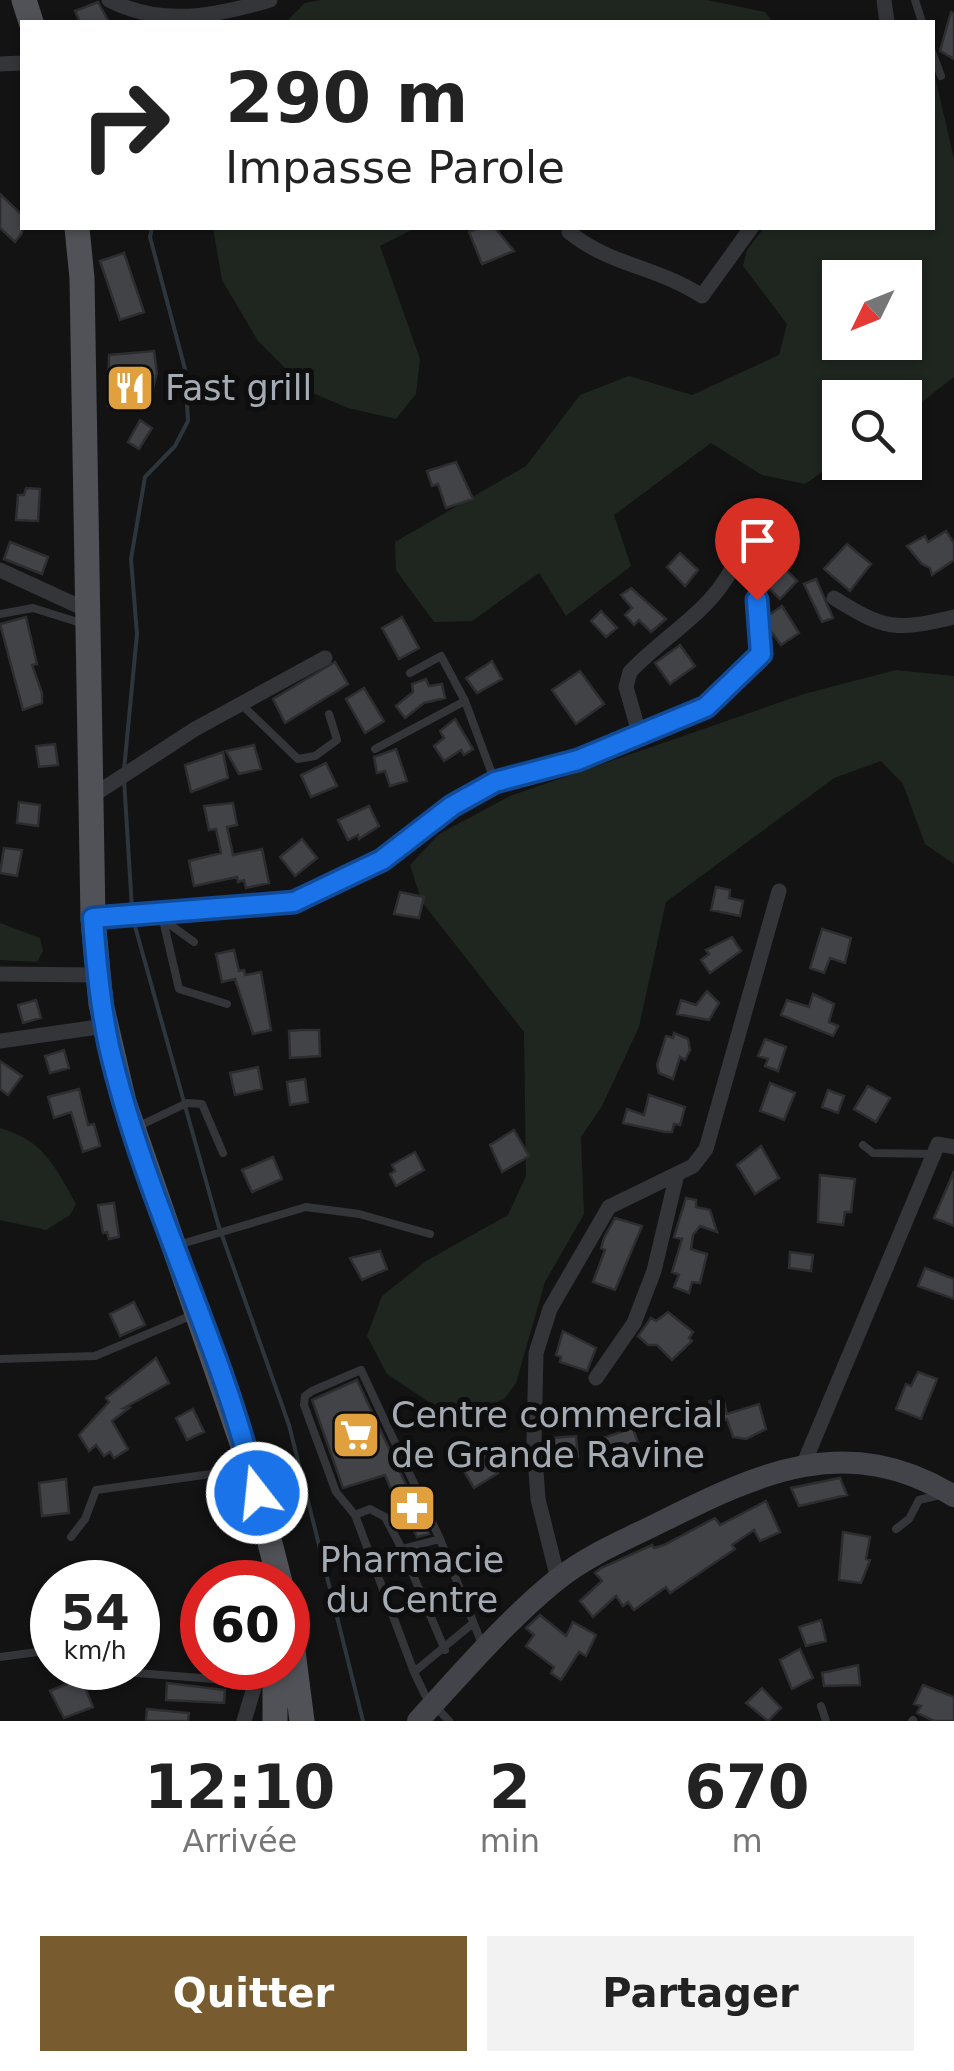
<!DOCTYPE html>
<html lang="fr">
<meta charset="utf-8">
<style>
body{margin:0;font-family:"DejaVu Sans",sans-serif;background:#f2f2f2;color:#222;height:100vh;display:flex;flex-direction:column;font-size:38px;white-space:nowrap}
*{box-sizing:border-box;margin:0}
p{font-size:32px;color:#767676}
.icon{flex:none;width:55px;height:55px;fill:none;stroke:currentColor;stroke-width:2;stroke-linecap:round;stroke-linejoin:round}
.map{position:relative;height:1721px;overflow:hidden}
.side{display:flex;flex-direction:column;background:#fff;flex:1}
.side>*{flex:none}
.hud{position:absolute;left:20px;top:20px;width:915px;height:210px;border-radius:0px;box-shadow:0 2px 8px #0004;background:#fff;color:#222;overflow:hidden}
.needle{width:65px;rotate:227deg}
.tools{position:absolute;left:822px;top:260px;display:grid;gap:20px}
.tools a{display:grid;place-items:center;width:100px;height:100px;border-radius:0px;background:#fff;box-shadow:0 2px 8px #0004;font-size:50px}
.speed{position:absolute;left:30px;top:1560px;display:flex;gap:20px;font-size:50px;font-weight:700;text-align:center}
.speed>*{display:grid;place-content:center;width:130px;height:130px;border-radius:50%;background:#fff;box-shadow:0 2px 8px #0004;line-height:1}
.speed small{font-size:25px;font-weight:400}
.speed .limit{border:15px solid #d22;background:#fff;color:#111}
.pin{position:absolute;display:grid;place-items:center;width:85px;height:85px;color:#fff;margin:-102px -42px;border-radius:50% 50% 50% 0;rotate:-45deg;box-shadow:0 0 10px #0007}
.pin .icon{rotate:45deg}
.me{position:absolute;width:110px;margin:-55px;rotate:344deg;stroke-linejoin:round;filter:drop-shadow(0 0 8px #0008)}
.turn{display:flex;align-items:center;gap:35px;height:210px;padding:0 40px;font-size:45px}
.turn .icon{width:130px;height:130px;stroke-width:2.5}
.turn b{display:block;font-size:70px;line-height:85px}
.eta{display:flex;justify-content:space-evenly;align-items:center;height:170px;text-align:center}
.eta b{font-size:60px;font-weight:600;line-height:70px}
.button{display:flex;gap:20px;margin-top:auto;padding:20px 40px}
.button a{flex:1;height:115px;border-radius:0px;background:#785b2f;color:#fff;font-size:40px;font-weight:600;line-height:115px;text-align:center}
.button a+a{background:#f2f2f2;color:#222}
.map>svg:first-child{display:block}
.green{fill:#1f2620;fill-rule:evenodd}
.lines{fill:none;stroke-linecap:round;stroke-linejoin:round}
.stream{stroke:#2d363c;stroke-width:4}
.building{fill:#424347;stroke:#2d2d30;stroke-width:2.5}
.lane{stroke:#343539;stroke-width:8}
.street{stroke:#343539;stroke-width:15}
.secondary{stroke:#424449;stroke-width:22}
.primary{stroke:#505257;stroke-width:25}
.route-casing{stroke:#114b97;stroke-width:25}
.route{stroke:#1a73e8;stroke-width:18}
.labels{text-anchor:middle;dominant-baseline:central;stroke-width:10;stroke-linejoin:round;paint-order:stroke}
.poi-label{font-size:35px;fill:#a5abb3;stroke:#0e0e0f;text-anchor:start}
</style>
<div class="map">
<svg width="954" height="1721" viewBox="0 0 954 1721">
<rect width="100%" height="100%" fill="#131314"/>
<path class="green" d="M 320,0 L 707,0 L 765,12 L 772,21 L 286,22 L 305,3 Z
M 933,68 L 954,159 L 954,377 L 905,415 L 905,398 L 840,398 L 840,460 L 805,484 L 762,475 L 711,443 L 614,515 L 631,566 L 566,616 L 539,573 L 472,621 L 434,622 L 396,570 L 395,542 L 526,466 L 580,395 L 629,376 L 692,395 L 779,355 L 787,324 L 743,266 L 747,250 L 764,228 L 932,228 ZM 840,278 L 905,278 L 905,342 L 840,342 Z
M 213,228 L 415,228 L 380,246 L 420,359 L 416,394 L 396,419 L 348,408 L 308,391 L 258,341 L 222,280 Z
M 896,670 L 954,676 L 954,864 L 925,844 L 903,784 L 881,761 L 834,778 L 666,902 L 639,1027 L 602,1106 L 581,1137 L 584,1214 L 545,1282 L 516,1383 L 504,1399 L 475,1412 L 435,1406 L 387,1374 L 367,1336 L 382,1296 L 426,1261 L 508,1215 L 526,1176 L 524,1032 L 422,902 L 410,865 L 439,834 L 510,796 L 804,694 Z
M 0,923 L 40,938 L 43,951 L 37,962 L 0,960 Z
M 0,1128 C 43,1140 55,1166 76,1204 L 70,1215 L 46,1230 L 0,1220 Z"/>
<g class="lines">
<path class="stream" d="M 124,770 L 137,634 L 131,559 L 145,477 L 175,446 L 188,421 L 185,369 L 150,237 L 152,228
M 124,779 L 132,909
M 133,919 L 218,1224 L 289,1425 L 363,1721"/>
</g>
<path class="building" d="M 98,2 L 109,22 L 80,22 L 75,11 Z
M 951,12 L 954,13 L 954,59 L 940,51 Z
M 0,194 L 22,215 L 22,233 L 15,242 L 0,228 Z
M 478,228 L 495,228 L 514,251 L 482,264 L 469,232 Z
M 124,253 L 144,312 L 120,320 L 100,261 Z
M 154,351 L 157,373 L 149,404 L 108,406 L 109,355 Z
M 140,420 L 152,428 L 139,449 L 128,442 Z
M 456,462 L 473,499 L 446,508 L 438,484 L 432,486 L 427,471 Z
M 26,488 L 40,489 L 38,521 L 16,520 L 18,495 L 24,495 Z
M 747,504 L 772,526 L 757,542 L 746,532 L 730,548 L 721,538 L 738,522 L 735,518 Z
M 946,531 L 954,543 L 954,560 L 932,575 L 930,568 L 922,564 L 907,546 L 925,536 L 928,542 Z
M 10,542 L 48,557 L 42,574 L 4,559 Z
M 847,544 L 871,564 L 850,591 L 824,569 Z
M 680,553 L 698,570 L 685,586 L 667,567 Z
M 774,557 L 797,581 L 780,599 L 755,575 Z
M 816,579 L 833,618 L 822,622 L 804,584 Z
M 631,588 L 666,619 L 651,632 L 639,620 L 634,625 L 625,615 L 632,608 L 621,595 Z
M 782,606 L 799,633 L 781,645 L 770,630 L 769,615 Z
M 601,611 L 617,628 L 606,637 L 591,621 Z
M 26,617 L 37,664 L 32,665 L 42,693 L 42,703 L 23,710 L 0,624 Z
M 402,617 L 419,648 L 399,659 L 382,628 Z
M 680,645 L 695,666 L 670,684 L 655,663 Z
M 492,661 L 502,679 L 477,693 L 466,678 Z
M 335,662 L 348,684 L 285,723 L 273,699 Z
M 580,671 L 604,704 L 576,724 L 552,690 Z
M 426,679 L 429,686 L 442,684 L 445,698 L 424,703 L 405,718 L 396,706 L 413,692 L 412,684 Z
M 364,688 L 384,721 L 365,733 L 346,699 Z
M 455,719 L 473,749 L 464,755 L 461,750 L 444,761 L 434,746 L 444,738 L 440,731 Z
M 55,744 L 58,765 L 39,767 L 36,746 Z
M 254,745 L 261,769 L 239,774 L 226,751 Z
M 396,749 L 407,781 L 390,786 L 385,771 L 377,773 L 374,757 Z
M 223,752 L 228,778 L 191,792 L 185,765 Z
M 326,763 L 337,786 L 311,797 L 301,775 Z
M 19,802 L 40,805 L 38,826 L 17,823 Z
M 233,803 L 237,825 L 227,827 L 233,855 L 262,849 L 269,883 L 246,888 L 244,880 L 238,882 L 237,877 L 194,886 L 189,861 L 221,853 L 216,829 L 209,830 L 204,806 Z
M 369,806 L 379,826 L 359,839 L 358,835 L 348,840 L 338,820 Z
M 302,839 L 317,858 L 295,876 L 280,857 Z
M 4,848 L 22,850 L 17,876 L 0,873 Z
M 716,887 L 730,890 L 729,898 L 743,901 L 740,916 L 711,910 Z
M 400,892 L 424,897 L 419,918 L 394,914 Z
M 822,929 L 851,938 L 845,963 L 830,958 L 824,973 L 810,968 Z
M 732,937 L 741,951 L 710,973 L 701,960 L 709,954 L 706,950 Z
M 234,950 L 239,971 L 244,970 L 245,975 L 261,972 L 271,1030 L 253,1034 L 235,979 L 222,982 L 216,954 Z
M 707,991 L 719,1003 L 709,1020 L 677,1014 L 681,1000 L 696,1005 Z
M 813,994 L 834,1004 L 829,1022 L 838,1026 L 833,1036 L 781,1015 L 787,1000 L 809,1007 Z
M 36,1000 L 41,1018 L 23,1023 L 18,1005 Z
M 301,1030 L 319,1030 L 320,1056 L 290,1058 L 289,1031 Z
M 674,1033 L 688,1039 L 690,1050 L 685,1060 L 680,1057 L 673,1079 L 659,1073 L 657,1065 L 666,1036 L 673,1038 Z
M 765,1039 L 786,1047 L 778,1071 L 765,1066 L 768,1059 L 758,1056 Z
M 64,1050 L 69,1068 L 50,1073 L 45,1056 Z
M 0,1061 L 22,1076 L 8,1095 L 0,1089 Z
M 258,1067 L 262,1089 L 235,1095 L 230,1073 Z
M 305,1079 L 308,1102 L 290,1105 L 287,1082 Z
M 770,1083 L 795,1093 L 784,1120 L 760,1111 Z
M 868,1086 L 890,1098 L 876,1122 L 854,1109 Z
M 79,1089 L 88,1125 L 94,1124 L 100,1146 L 83,1152 L 71,1112 L 54,1118 L 48,1097 Z
M 828,1090 L 844,1096 L 838,1113 L 822,1107 Z
M 649,1095 L 685,1107 L 680,1125 L 674,1124 L 672,1132 L 665,1132 L 623,1123 L 627,1109 L 644,1115 Z
M 514,1130 L 529,1156 L 502,1172 L 490,1145 Z
M 761,1146 L 779,1178 L 755,1194 L 737,1165 Z
M 415,1152 L 424,1170 L 396,1186 L 390,1174 L 395,1171 L 392,1165 Z
M 273,1157 L 282,1179 L 252,1192 L 242,1170 Z
M 954,1171 L 954,1226 L 934,1218 Z
M 820,1175 L 855,1179 L 851,1212 L 845,1212 L 843,1225 L 818,1222 Z
M 686,1198 L 696,1200 L 696,1207 L 710,1210 L 717,1232 L 700,1226 L 693,1235 L 691,1249 L 707,1254 L 700,1283 L 692,1282 L 689,1293 L 674,1287 L 679,1275 L 672,1272 L 682,1239 L 674,1237 Z
M 114,1203 L 119,1237 L 109,1239 L 107,1232 L 103,1233 L 98,1205 Z
M 615,1218 L 642,1226 L 615,1290 L 593,1282 L 605,1250 L 601,1248 L 604,1238 Z
M 380,1251 L 387,1269 L 362,1280 L 350,1258 Z
M 790,1252 L 813,1255 L 811,1271 L 789,1268 Z
M 925,1268 L 954,1279 L 954,1299 L 918,1286 Z
M 134,1302 L 145,1325 L 120,1336 L 110,1314 Z
M 668,1312 L 693,1332 L 689,1338 L 692,1341 L 672,1360 L 657,1345 L 648,1345 L 638,1336 L 651,1318 L 656,1321 Z
M 563,1331 L 596,1348 L 587,1371 L 560,1362 L 561,1357 L 556,1355 Z
M 156,1358 L 169,1383 L 124,1408 L 129,1408 L 112,1421 L 128,1449 L 114,1458 L 110,1452 L 104,1456 L 96,1445 L 89,1451 L 79,1435 L 109,1402 L 106,1398 Z
M 918,1372 L 937,1379 L 921,1419 L 896,1409 L 906,1384 L 911,1386 Z
M 357,1380 L 429,1534 L 417,1537 L 411,1524 L 406,1525 L 385,1475 L 343,1488 L 312,1400 Z
M 723,1397 L 727,1414 L 759,1404 L 766,1429 L 746,1439 L 733,1437 L 727,1419 L 716,1423 L 709,1401 Z
M 193,1409 L 204,1432 L 187,1440 L 176,1418 Z
M 633,1428 L 641,1452 L 604,1464 L 597,1440 Z
M 576,1436 L 578,1457 L 556,1460 L 554,1438 Z
M 484,1451 L 498,1473 L 474,1488 L 461,1466 Z
M 840,1478 L 847,1495 L 799,1506 L 791,1488 Z
M 66,1479 L 69,1513 L 42,1516 L 39,1483 Z
M 766,1501 L 780,1532 L 760,1541 L 754,1530 L 732,1545 L 735,1549 L 670,1593 L 666,1587 L 634,1610 L 628,1602 L 623,1606 L 616,1596 L 593,1617 L 580,1601 L 602,1581 L 595,1573 L 601,1568 L 652,1545 L 654,1548 L 664,1545 L 715,1518 L 720,1525 Z
M 843,1532 L 870,1537 L 866,1559 L 870,1560 L 861,1583 L 839,1580 Z
M 540,1615 L 566,1636 L 573,1622 L 596,1635 L 586,1656 L 579,1652 L 561,1680 L 551,1673 L 554,1667 L 526,1646 L 534,1635 L 526,1628 Z
M 821,1620 L 826,1641 L 806,1646 L 799,1627 Z
M 800,1649 L 813,1678 L 792,1689 L 780,1660 Z
M 858,1665 L 860,1685 L 824,1686 L 822,1673 Z
M 81,1678 L 93,1707 L 64,1718 L 50,1691 Z
M 167,1683 L 225,1690 L 224,1703 L 166,1700 Z
M 923,1685 L 954,1697 L 954,1721 L 934,1721 L 917,1713 L 921,1706 L 914,1704 Z
M 762,1688 L 781,1708 L 768,1721 L 746,1703 Z
M 147,1709 L 189,1713 L 188,1721 L 146,1721 Z"/>
<g class="lines">
<path class="lane" d="M 915,0 L 922,22
M 932,52 L 941,76
M 0,614 L 33,608 L 84,624
M 410,673 L 441,656 L 465,701
M 241,704 L 298,759 L 315,756 L 337,740 L 329,714
M 375,749 L 465,701 L 495,782
M 161,918 L 194,942
M 163,920 L 179,989 L 227,1004
M 139,1126 L 187,1103 L 202,1104 L 223,1153
M 863,1145 L 873,1153 L 935,1154
M 178,1245 L 306,1207 L 359,1214 L 430,1234
M 0,1359 L 95,1356 L 195,1314
M 355,1515 L 336,1492 L 304,1405 L 305,1396 L 312,1391 L 361,1370 L 440,1539
M 896,1529 L 909,1519 L 919,1500 L 940,1495
M 71,1537 L 85,1519 L 96,1490 L 247,1469
M 402,1549 L 445,1650
M 0,1657 L 52,1650
M 121,1668 L 136,1673 L 254,1682
M 414,1672 L 472,1624
M 821,1706 L 826,1721
M 449,1721 L 425,1695 L 414,1672 L 355,1515 L 370,1509 L 385,1517 L 402,1549 L 440,1539 L 482,1644
M 912,1721 L 913,1720"/>
<path class="street" d="M 109,0 C 162,27 216,16 270,0
M 884,0 L 887,22
M 0,64 L 22,63
M 569,232 C 611,266 656,266 702,296 L 751,228
M 0,570 L 89,611
M 834,598 C 885,630 896,631 954,617
M 640,736 L 626,687 L 630,672 C 669,631 717,609 739,554
M 92,796 L 195,729 L 325,658
M 93,919 L 294,902 L 382,861 L 452,806 L 495,782 L 578,759 L 706,707 L 761,654 L 757,600
M 0,974 L 97,975
M 0,1041 L 105,1026
M 596,1378 L 634,1323 L 654,1271 L 677,1174
M 804,1463 L 938,1144 L 954,1147
M 558,1579 L 538,1499 L 534,1443 L 536,1353 L 550,1309 L 609,1207 L 693,1166 L 706,1149 L 779,891
M 244,1721 L 260,1668"/>
<path class="secondary" d="M 418,1721 C 459,1676 511,1616 558,1579 C 588,1555 625,1540 659,1523 C 761,1472 847,1431 954,1496"/>
<path class="primary" d="M 24,0 L 31,22
M 77,228 L 82,278 L 93,919 L 101,1004 L 124,1102 L 251,1469 L 280,1582
M 288,1612 L 302,1721
M 275,1721 L 275,1668"/>
</g>
<g class="lines">
<g class="route-casing">
<path id="route" d="M 257,1493 C 221,1340 144,1199 109,1046 C 100,1004 96,962 93,918 L 294,902 L 382,860 L 452,806 L 495,782 L 578,760 L 706,707 L 761,654 L 757,600"/>
</g>
<use href="#route" class="route"/>
</g>
<defs>
<g id="restaurant-square" transform="scale(2.5)"><rect x="-9" y="-9" width="18" height="18" rx="4" fill="#e1a03e" stroke="#0e0e0f"/><path d="M-5-6h1v4h1v-4h1v4h1v-4h1v5L-1.5 .5V6h-2V.5L-5-1ZM5-6V6H3V1.5H1.5Q1.5-4 5-6Z" fill="#fff"/></g>
<g id="supermarket-square" transform="scale(2.5)"><rect x="-9" y="-9" width="18" height="18" rx="4" fill="#e1a03e" stroke="#0e0e0f"/><path d="M-6-5.5h2.5l.6 2H6L4.5 2H-2.5L-4.4-4H-6ZM-1.5 3.2a1.3 1.3 0 1 0 .1 0ZM3 3.2a1.3 1.3 0 1 0 .1 0Z" fill="#fff"/></g>
<g id="pharmacy-square" transform="scale(2.5)"><rect x="-9" y="-9" width="18" height="18" rx="4" fill="#e1a03e" stroke="#0e0e0f"/><path d="M-2-6h4v4h4v4h-4v4h-4v-4h-4v-4h4Z" fill="#fff"/></g>
</defs>
<g fill-rule="evenodd">
<use href="#restaurant-square" x="130" y="388"/>
<use href="#supermarket-square" x="356" y="1435"/>
<use href="#pharmacy-square" x="412" y="1508"/>
</g>
<g class="labels">
<g class="poi-label">
<text x="165" y="388">Fast grill</text>
<text x="391" y="1415">Centre commercial<tspan x="391" dy="40">de Grande Ravine</tspan></text>
<text x="412" y="1560" text-anchor="middle">Pharmacie<tspan x="412" dy="40">du Centre</tspan></text>
</g>
</g>
</svg>
<div class="tools">
<a><svg class="needle" viewBox="-14 -14 28 28"><path d="M0-13l5 13h-10z" fill="#e53935"/><path d="M0 13l5-13h-10z" fill="#767676"/></svg></a>
<a><svg class="icon" aria-label="search" viewBox="0 0 24 24"><circle cx="10" cy="10" r="6"/><path d="M15 15l6 6"/></svg></a>
</div>
<div class="speed"><div>54<small>km/h</small></div><div class="limit">60</div></div>
<div class="pin" style="left:757px;top:600px;background:#d93025"><svg class="icon" aria-label="arrive" viewBox="0 0 24 24"><path d="M6 21V4h12l-3 4 3 4H6"/></svg></div>
<svg class="me" style="left:257px;top:1493px" viewBox="-20 -20 40 40"><circle r="17" fill="#1a73e8" stroke="#fff" stroke-width="3"/><path d="M0-11L8 9 0 5-8 9z" fill="#fff"/></svg>
<div class="hud">
<div class="turn"><svg class="icon" aria-label="right" viewBox="0 0 24 24"><path d="M7 20v-9h11M14 6l5 5-5 5"/></svg><div><b>290 m</b>Impasse Parole</div></div>
</div>
</div>
<section class="side">
<div class="eta">
<div><b>12:10</b><p>Arrivée</p></div>
<div><b>2</b><p>min</p></div>
<div><b>670</b><p>m</p></div>
</div>
<div class="button"><a>Quitter</a><a>Partager</a></div>
</section>
